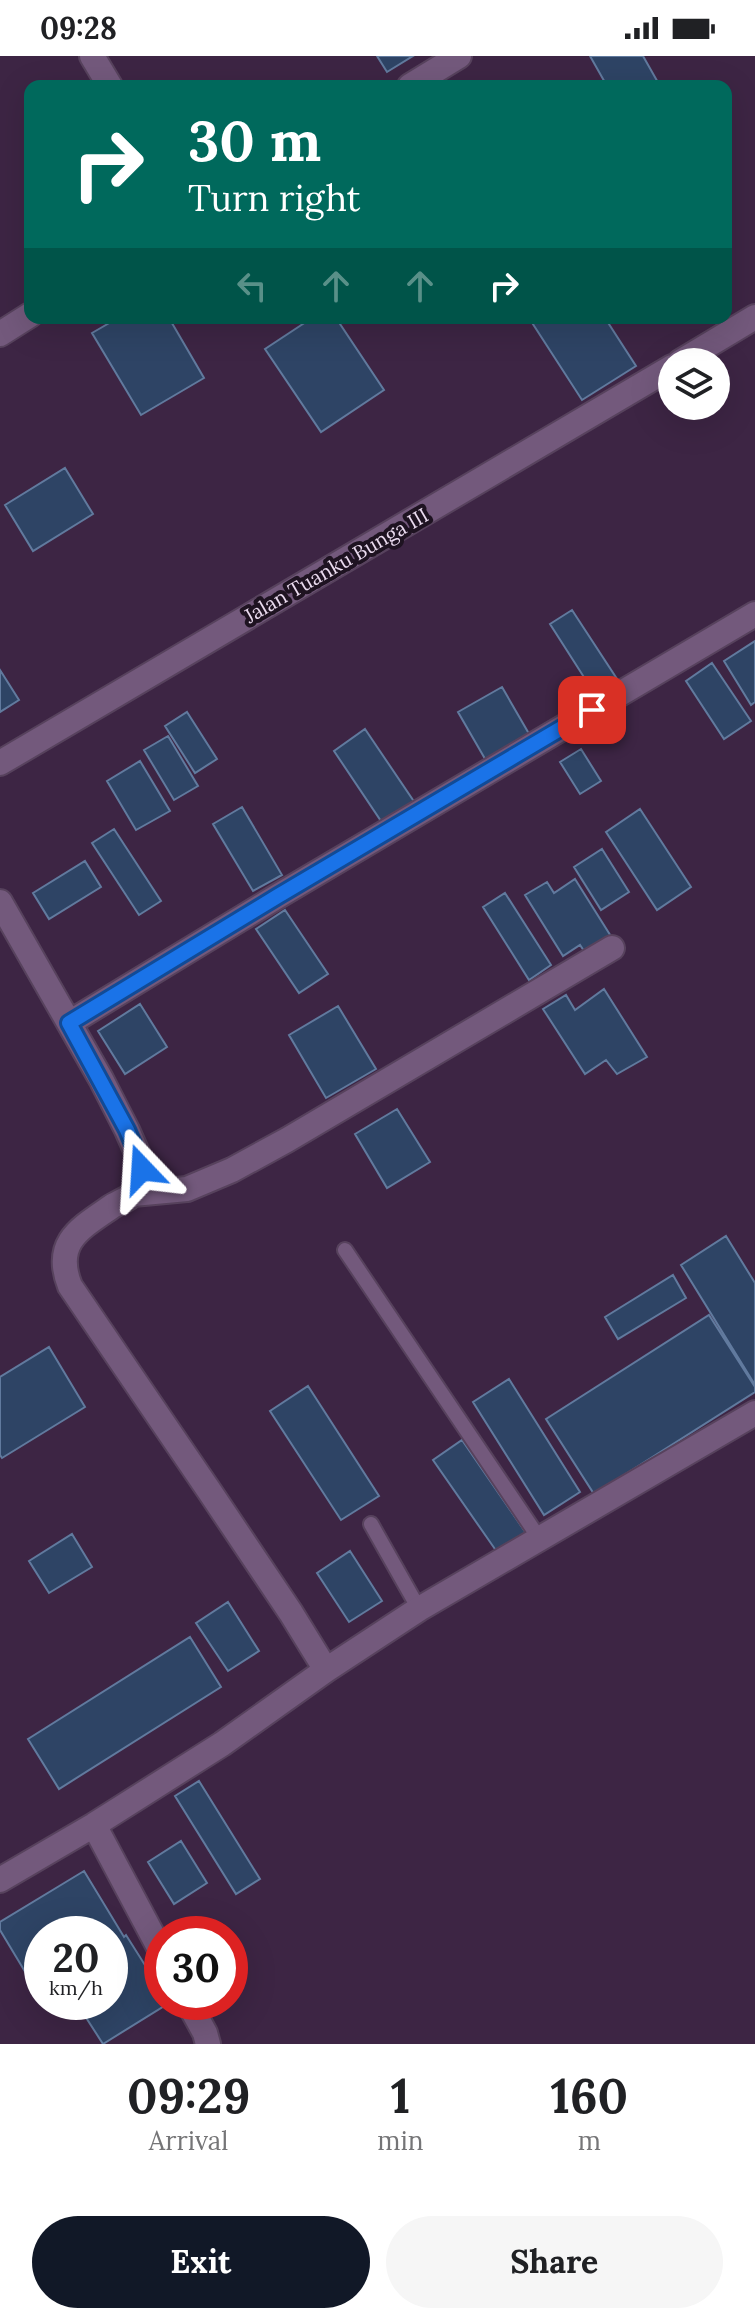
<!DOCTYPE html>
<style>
body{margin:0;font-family:Lora,serif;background:#f6f6f6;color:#202124;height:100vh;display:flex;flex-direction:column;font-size:30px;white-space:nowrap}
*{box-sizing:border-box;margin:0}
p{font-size:26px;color:#757577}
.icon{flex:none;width:44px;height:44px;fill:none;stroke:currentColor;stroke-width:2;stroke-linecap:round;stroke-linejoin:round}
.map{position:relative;height:1988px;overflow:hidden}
.side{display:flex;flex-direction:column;background:#fff;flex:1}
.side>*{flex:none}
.hud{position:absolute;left:24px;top:24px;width:708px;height:244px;border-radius:16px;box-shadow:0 8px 32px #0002;background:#00695c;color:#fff;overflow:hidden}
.tools{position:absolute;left:658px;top:292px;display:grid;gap:16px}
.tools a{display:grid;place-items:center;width:72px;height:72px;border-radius:50%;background:#fff;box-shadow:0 8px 32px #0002;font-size:40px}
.speed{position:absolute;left:24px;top:1860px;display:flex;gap:16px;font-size:40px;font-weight:700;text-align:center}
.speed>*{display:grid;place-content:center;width:104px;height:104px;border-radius:50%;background:#fff;box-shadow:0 8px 32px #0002;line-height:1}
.speed small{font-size:20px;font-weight:400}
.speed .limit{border:12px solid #d22;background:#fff;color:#111}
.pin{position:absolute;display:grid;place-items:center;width:68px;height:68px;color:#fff;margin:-34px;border-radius:16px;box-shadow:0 4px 12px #0006}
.me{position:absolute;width:88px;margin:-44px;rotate:340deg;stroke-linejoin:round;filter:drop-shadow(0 0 6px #0008)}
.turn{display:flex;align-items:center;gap:28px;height:168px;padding:0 32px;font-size:36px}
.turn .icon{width:104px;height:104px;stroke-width:2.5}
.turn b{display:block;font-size:56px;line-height:68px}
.lanes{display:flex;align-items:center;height:76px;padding:0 32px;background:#0003;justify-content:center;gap:40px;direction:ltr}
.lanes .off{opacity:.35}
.eta{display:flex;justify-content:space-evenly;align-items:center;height:136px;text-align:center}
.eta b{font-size:48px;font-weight:700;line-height:56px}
.button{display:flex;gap:16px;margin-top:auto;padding:16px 32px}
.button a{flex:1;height:92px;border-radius:48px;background:#111827;color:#fff;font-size:32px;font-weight:700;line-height:92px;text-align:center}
.button a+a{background:#f6f6f6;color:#202124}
.status{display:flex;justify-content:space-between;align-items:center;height:56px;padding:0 40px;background:#fff;direction:ltr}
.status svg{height:22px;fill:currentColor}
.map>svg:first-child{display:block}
.building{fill:#2e4465;stroke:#617a9e;stroke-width:2}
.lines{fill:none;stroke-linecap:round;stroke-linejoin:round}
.lane-casing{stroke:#57425d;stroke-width:18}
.street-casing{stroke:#57425d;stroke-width:28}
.lane{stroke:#73597c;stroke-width:14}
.street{stroke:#73597c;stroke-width:24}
.route-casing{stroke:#114b97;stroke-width:20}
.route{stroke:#1a73e8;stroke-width:14}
.labels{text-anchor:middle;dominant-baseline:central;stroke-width:8;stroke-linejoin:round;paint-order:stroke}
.street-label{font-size:20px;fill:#eadbef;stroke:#1e1321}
</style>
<div class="status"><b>09:28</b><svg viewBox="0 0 49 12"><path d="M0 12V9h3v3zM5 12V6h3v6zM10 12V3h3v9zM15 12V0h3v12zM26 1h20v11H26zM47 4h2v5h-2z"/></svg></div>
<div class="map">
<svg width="755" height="1988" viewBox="0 0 755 1988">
<rect width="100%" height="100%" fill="#3d2544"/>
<path class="building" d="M 377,0 L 413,0 L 387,16 Z
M 590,0 L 643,0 L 660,30 L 607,30 Z
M 118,262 L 169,262 L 204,322 L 141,359 L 92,277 Z
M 312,262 L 336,262 L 384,334 L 321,376 L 265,293 Z
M 529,262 L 605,262 L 636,310 L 582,344 Z
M 65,412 L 93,458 L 33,495 L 5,449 Z
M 572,554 L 619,626 L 596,640 L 550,568 Z
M 755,585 L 755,646 L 751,649 L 724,605 Z
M 712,607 L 751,665 L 724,683 L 686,625 Z
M 0,614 L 19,644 L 0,656 Z
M 502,631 L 532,683 L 488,708 L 458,656 Z
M 187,656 L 217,703 L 195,717 L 165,670 Z
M 365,673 L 415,747 L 383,768 L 334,695 Z
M 168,680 L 198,730 L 174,744 L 144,694 Z
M 581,693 L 601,725 L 580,738 L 560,706 Z
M 140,705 L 170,755 L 136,774 L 107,725 Z
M 242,751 L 282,819 L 253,835 L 213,768 Z
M 640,753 L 691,831 L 657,854 L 606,776 Z
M 114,773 L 161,845 L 139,859 L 92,787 Z
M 602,793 L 629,836 L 601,854 L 574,811 Z
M 85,805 L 101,831 L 49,863 L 33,837 Z
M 575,823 L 612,882 L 586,898 L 580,889 L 563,900 L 525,839 L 547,826 L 554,837 Z
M 505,837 L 551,909 L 529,924 L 483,851 Z
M 285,854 L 328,918 L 299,937 L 256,873 Z
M 604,933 L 647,1001 L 617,1018 L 606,1004 L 585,1018 L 543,953 L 566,939 L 575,954 Z
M 140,948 L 167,991 L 125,1018 L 98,975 Z
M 338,950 L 376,1013 L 326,1042 L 289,979 Z
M 397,1053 L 430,1106 L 387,1132 L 355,1078 Z
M 726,1180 L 755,1227 L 755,1329 L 681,1209 Z
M 673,1219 L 686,1242 L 618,1283 L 605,1261 Z
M 709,1259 L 755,1331 L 755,1336 L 594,1438 L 546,1363 Z
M 49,1291 L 85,1351 L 2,1402 L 0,1399 L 0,1321 Z
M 509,1323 L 580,1436 L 544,1459 L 473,1346 Z
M 308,1330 L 379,1440 L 341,1464 L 270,1355 Z
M 462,1384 L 526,1477 L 497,1496 L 433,1404 Z
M 72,1478 L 92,1511 L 49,1537 L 29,1505 Z
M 350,1495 L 382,1545 L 349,1566 L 317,1517 Z
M 228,1546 L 259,1595 L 228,1615 L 196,1567 Z
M 190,1581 L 221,1631 L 59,1733 L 28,1683 Z
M 199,1725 L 260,1823 L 236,1838 L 175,1740 Z
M 181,1785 L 207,1827 L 174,1848 L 148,1806 Z
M 84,1815 L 124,1881 L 126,1879 L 162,1936 L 162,1946 L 169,1947 L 103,1988 L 76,1946 L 110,1946 L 110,1878 L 42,1878 L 42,1944 L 0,1874 L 0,1866 Z"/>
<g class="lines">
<g class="lane-casing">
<path id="lane" d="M 345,1194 L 539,1482
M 371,1468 L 419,1553"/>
</g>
<g class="street-casing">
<path id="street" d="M 92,0 L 110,30
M 410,30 L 459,0
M 0,278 L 30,259
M 680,306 L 755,261
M 0,707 L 672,311
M 0,846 L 101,1023 L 127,1074 L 142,1108 C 142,1116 138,1131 133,1138 C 128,1143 117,1147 111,1151 C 79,1173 53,1187 70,1230 L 210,1436 L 291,1557 L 326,1614 L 222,1688 L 94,1769 L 0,1824
M 69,967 L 278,840 L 755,558
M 133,1138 L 187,1133 L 232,1114 L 287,1084 L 612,892
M 326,1614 L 419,1553 L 755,1357
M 94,1769 L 162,1897
M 188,1946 L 205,1977 L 208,1988"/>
</g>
<use href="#lane" class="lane"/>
<use href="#street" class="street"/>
</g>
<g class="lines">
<g class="route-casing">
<path id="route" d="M 142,1113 L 140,1104 L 127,1074 L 69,967 L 278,840 L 592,654"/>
</g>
<use href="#route" class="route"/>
</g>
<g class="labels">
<g class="street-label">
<text transform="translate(336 509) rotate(-30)">Jalan Tuanku Bunga III</text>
</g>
</g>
</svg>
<div class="tools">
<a><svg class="icon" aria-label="layers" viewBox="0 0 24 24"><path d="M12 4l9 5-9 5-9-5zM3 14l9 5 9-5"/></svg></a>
</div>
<div class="speed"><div>20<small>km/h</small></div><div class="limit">30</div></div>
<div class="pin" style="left:592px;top:654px;background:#d93025"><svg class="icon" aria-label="arrive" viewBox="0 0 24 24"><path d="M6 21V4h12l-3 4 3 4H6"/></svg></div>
<svg class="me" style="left:142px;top:1113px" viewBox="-20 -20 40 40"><path d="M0-17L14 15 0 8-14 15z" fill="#1a73e8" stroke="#fff" stroke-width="4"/></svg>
<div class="hud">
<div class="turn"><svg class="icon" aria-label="right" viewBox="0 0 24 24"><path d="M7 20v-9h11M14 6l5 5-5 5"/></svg><div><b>30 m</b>Turn right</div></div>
<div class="lanes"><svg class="icon off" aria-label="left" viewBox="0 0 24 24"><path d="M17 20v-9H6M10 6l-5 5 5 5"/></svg><svg class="icon off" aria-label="ahead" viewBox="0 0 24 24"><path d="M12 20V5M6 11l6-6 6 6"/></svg><svg class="icon off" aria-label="ahead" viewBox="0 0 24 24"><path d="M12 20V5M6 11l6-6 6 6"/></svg><svg class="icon" aria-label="right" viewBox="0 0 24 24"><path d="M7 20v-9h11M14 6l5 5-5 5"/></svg></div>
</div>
</div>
<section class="side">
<div class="eta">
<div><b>09:29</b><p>Arrival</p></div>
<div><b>1</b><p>min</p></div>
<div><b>160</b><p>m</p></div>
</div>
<div class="button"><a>Exit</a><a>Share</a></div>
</section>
